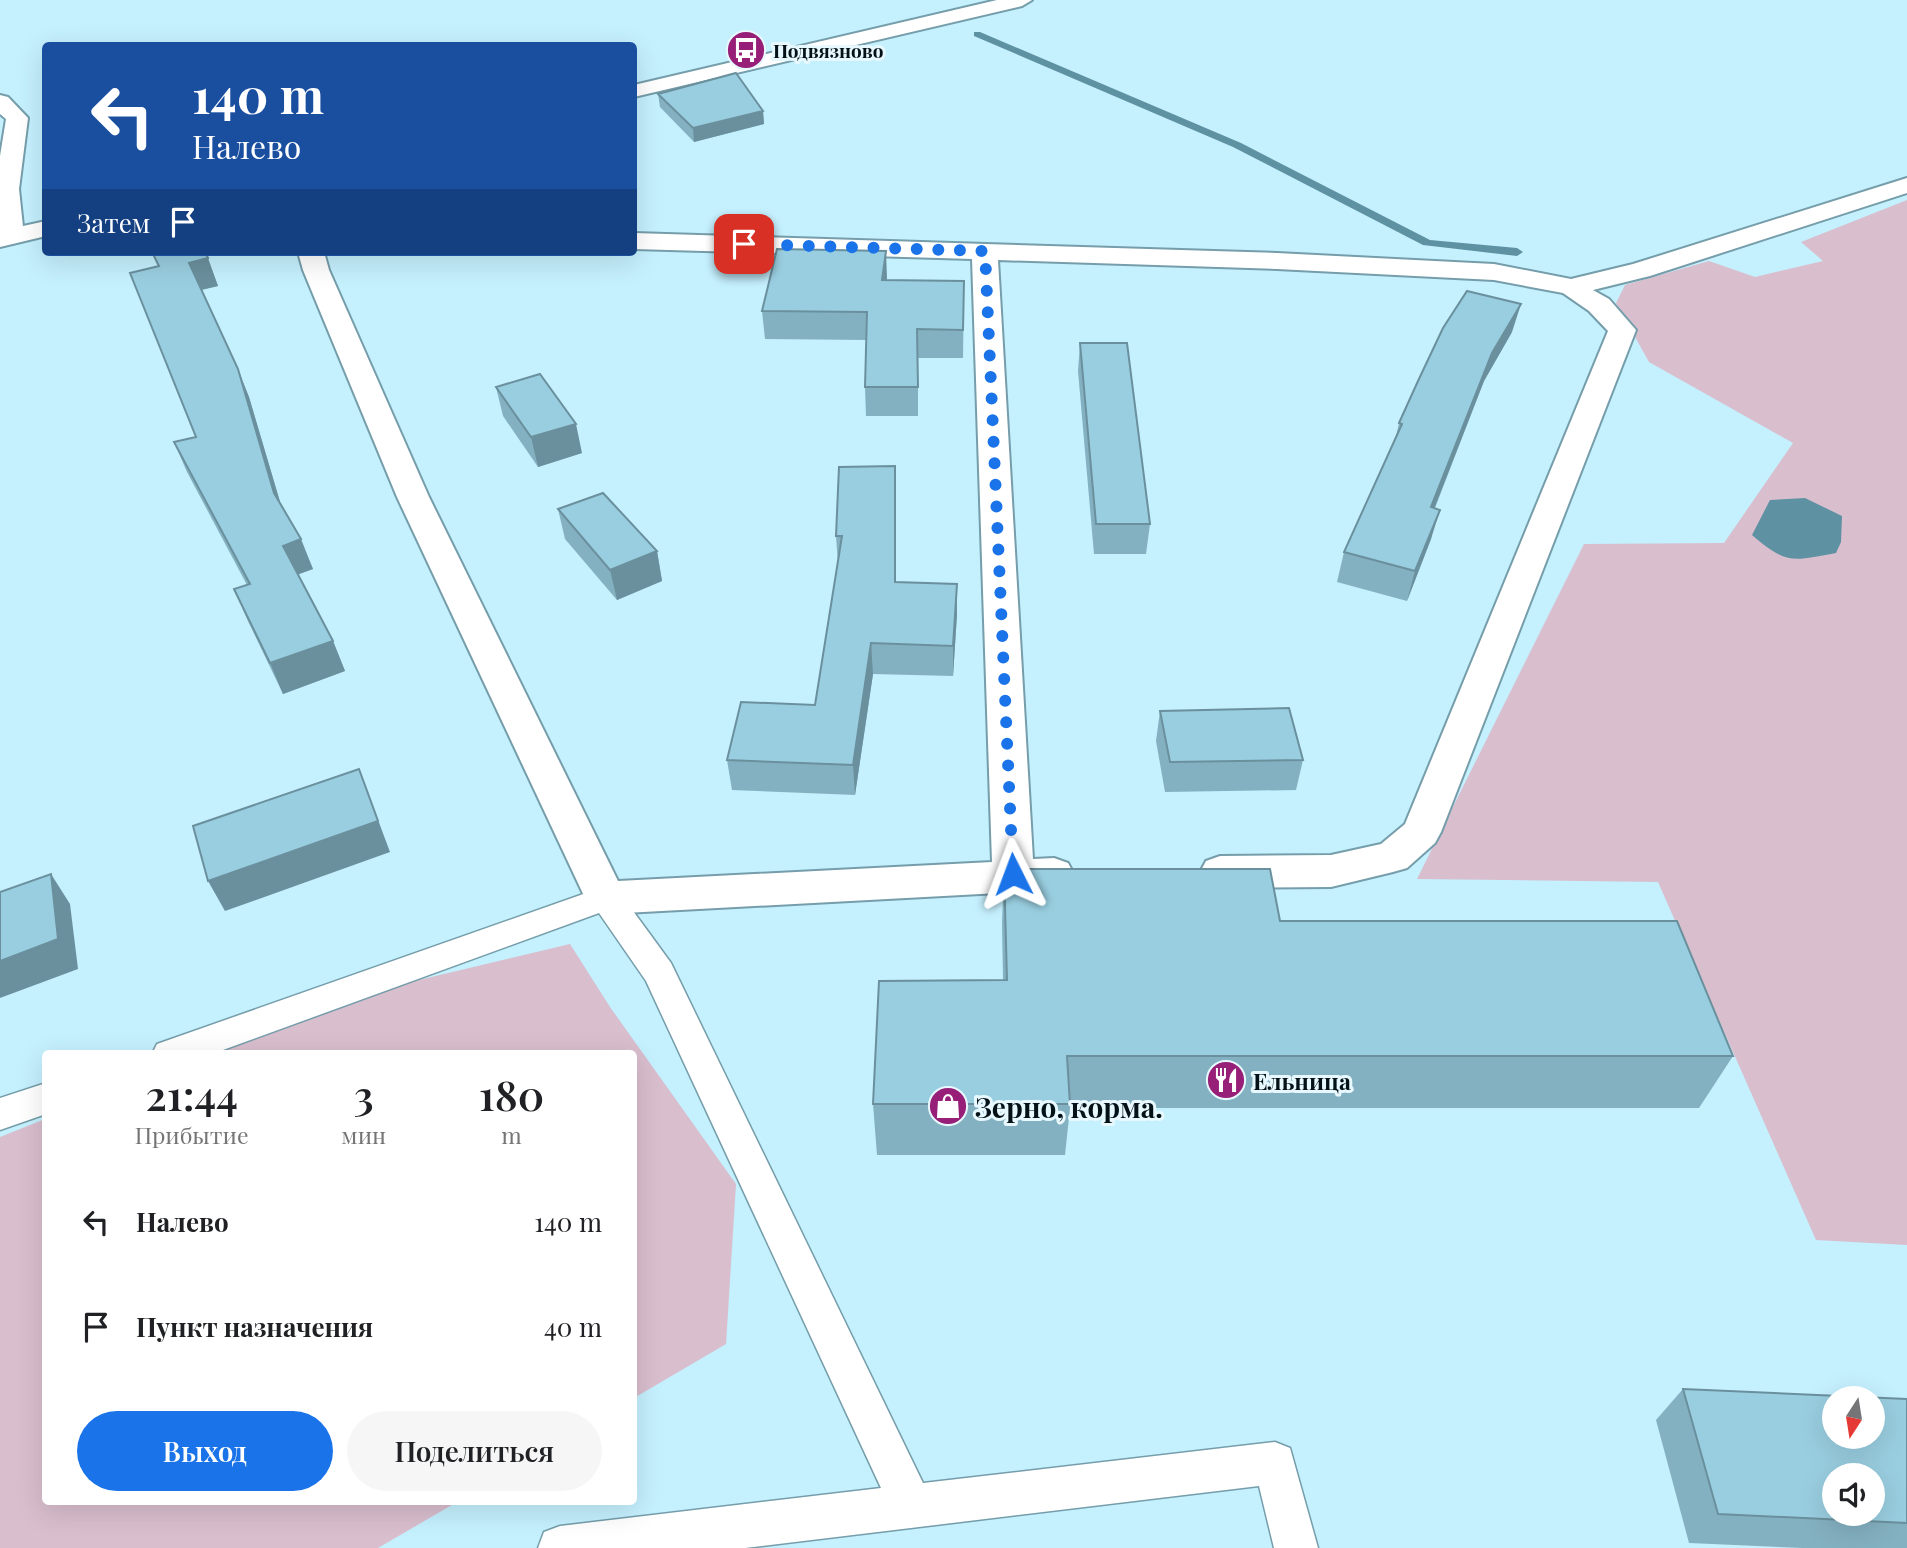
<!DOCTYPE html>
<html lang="ru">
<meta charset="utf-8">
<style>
body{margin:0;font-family:"Playfair Display",serif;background:#f6f6f6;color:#202124;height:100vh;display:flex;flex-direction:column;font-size:26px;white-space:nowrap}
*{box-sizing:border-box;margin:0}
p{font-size:23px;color:#757577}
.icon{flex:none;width:38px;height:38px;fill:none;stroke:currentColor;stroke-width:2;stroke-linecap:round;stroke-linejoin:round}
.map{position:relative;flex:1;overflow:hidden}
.side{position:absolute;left:42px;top:1050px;width:595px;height:455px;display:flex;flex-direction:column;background:#fff;border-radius:7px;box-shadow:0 7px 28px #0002}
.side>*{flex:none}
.banner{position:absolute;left:42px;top:42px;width:595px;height:214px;border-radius:7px;box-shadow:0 7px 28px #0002;background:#1a4fa0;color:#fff;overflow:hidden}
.needle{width:46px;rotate:192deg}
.fabs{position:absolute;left:1822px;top:1386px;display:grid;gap:14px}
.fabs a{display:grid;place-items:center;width:63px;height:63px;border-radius:50%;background:#fff;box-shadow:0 7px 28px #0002;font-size:35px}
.pin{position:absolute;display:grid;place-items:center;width:60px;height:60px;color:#fff;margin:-30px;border-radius:14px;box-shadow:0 4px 10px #0006}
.me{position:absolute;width:77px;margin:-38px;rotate:357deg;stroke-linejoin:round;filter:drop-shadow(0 0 5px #0008)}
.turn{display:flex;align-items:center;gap:24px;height:147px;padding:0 35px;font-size:32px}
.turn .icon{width:91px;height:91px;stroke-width:2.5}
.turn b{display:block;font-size:49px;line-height:60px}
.then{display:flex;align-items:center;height:66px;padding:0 35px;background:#0003;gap:14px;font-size:26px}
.eta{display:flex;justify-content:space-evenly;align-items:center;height:119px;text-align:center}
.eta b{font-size:42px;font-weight:600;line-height:49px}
.primary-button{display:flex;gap:14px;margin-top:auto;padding:14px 35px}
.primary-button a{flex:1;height:80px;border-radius:42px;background:#1a73e8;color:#fff;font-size:28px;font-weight:600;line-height:80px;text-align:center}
.primary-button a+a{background:#f6f6f6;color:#202124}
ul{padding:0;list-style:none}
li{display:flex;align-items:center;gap:21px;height:105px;padding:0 35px}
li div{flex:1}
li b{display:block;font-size:26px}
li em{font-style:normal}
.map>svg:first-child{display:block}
.green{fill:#d9bece}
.water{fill:#5e92a3}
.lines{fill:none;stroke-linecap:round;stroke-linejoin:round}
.stream{fill:#5e92a3;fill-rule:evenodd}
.lane-casing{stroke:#759daa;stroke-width:3}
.street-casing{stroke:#759daa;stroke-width:4}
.secondary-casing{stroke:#759daa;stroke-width:4}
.lane{fill:#fff;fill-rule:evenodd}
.street{fill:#fff;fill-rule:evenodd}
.secondary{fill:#fff;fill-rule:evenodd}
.wall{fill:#84b1c1}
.shaded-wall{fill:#6b909d}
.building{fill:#99cee0;stroke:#6b909d;stroke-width:2;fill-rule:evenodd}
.route{stroke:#1a73e8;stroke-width:12;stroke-dasharray:0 21.6}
.labels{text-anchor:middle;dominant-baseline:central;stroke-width:6;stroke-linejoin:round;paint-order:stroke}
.far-poi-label{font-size:19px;font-weight:bold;fill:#041217;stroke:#e7f8fe;text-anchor:start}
.poi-label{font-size:23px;font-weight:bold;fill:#041217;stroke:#e7f8fe;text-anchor:start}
.near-poi-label{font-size:28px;font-weight:bold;fill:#041217;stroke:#e7f8fe;text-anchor:start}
</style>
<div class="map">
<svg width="1907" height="1548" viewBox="0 0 1907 1548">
<rect width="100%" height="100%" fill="#c5f0fe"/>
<path class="green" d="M 1907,200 L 1907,1245 L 1816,1240 L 1658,882 L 1417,879 L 1584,544 L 1724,543 L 1793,443 L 1649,362 L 1616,303 L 1625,285 L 1709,261 L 1755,277 L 1823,261 L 1801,242 Z
M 570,944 L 610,1007 L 736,1184 L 726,1344 L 634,1398 L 634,1054 L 210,1054 L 356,995 Z
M 45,1119 L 46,1502 L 457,1502 L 378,1548 L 0,1548 L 0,1137 Z"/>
<path class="water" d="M 1805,498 L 1842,516 L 1841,542 L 1836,553 C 1792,561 1787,565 1752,535 L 1770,500 Z"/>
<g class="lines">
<path class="stream" d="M 974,32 L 980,32 L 1241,143 L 1430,240 L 1517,248 L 1523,252 L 1517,256 L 1423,245 L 1233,147 L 974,36 Z"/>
<g class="lane-casing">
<path id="lane" d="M 606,886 L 617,889 L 671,963 L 923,1483 L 1275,1442 L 1290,1448 L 1318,1548 L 1274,1548 L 1259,1486 L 745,1548 L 538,1548 L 544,1532 L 560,1526 L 881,1488 L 646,981 L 599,913 L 212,1054 L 152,1054 L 157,1044 Z
M 46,1083 L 46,1114 L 0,1130 L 0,1098 Z"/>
</g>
<g class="street-casing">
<path id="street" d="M 0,95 L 8,97 L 28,118 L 19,189 L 24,236 L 20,241 L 11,244 L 0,238 L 0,156 L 6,119 L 0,114 Z
M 1907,178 L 1907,193 L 1650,276 L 1593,290 L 1609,299 L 1636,330 L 1441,832 L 1435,843 L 1407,868 L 1393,872 L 1331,887 L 1220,888 L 1206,883 L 1200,872 L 1206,861 L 1220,856 L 1331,855 L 1381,844 L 1405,824 L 1608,331 L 1589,311 L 1563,293 L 1494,280 L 1277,269 L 998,260 L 1033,859 L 1054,858 L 1068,863 L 1074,874 L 1068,885 L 1054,890 L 606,914 L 591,909 L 585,898 L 397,497 L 303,270 L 298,252 L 324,252 L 329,270 L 429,497 L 618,881 L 992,862 L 972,259 L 634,249 L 634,233 L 1277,253 L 1494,264 L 1571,279 L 1633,264 Z"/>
</g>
<g class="secondary-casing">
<path id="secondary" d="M 997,0 L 1032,0 L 1022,6 L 634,97 L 634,85 Z
M 46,221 L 46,236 L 0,247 L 0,231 Z"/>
</g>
<use href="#lane" class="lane"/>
<use href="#street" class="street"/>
<use href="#secondary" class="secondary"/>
</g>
<path class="wall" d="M 658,94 L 763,111 L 764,124 L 694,142 L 660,107 Z
M 152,252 L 205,252 L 218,286 L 202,290 L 249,397 L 280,502 L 313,569 L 298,574 L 333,641 L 345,671 L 283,694 L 247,619 L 234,589 L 247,585 L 187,472 L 174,442 L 196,437 L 158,267 Z
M 887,280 L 964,281 L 963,358 L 918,358 L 918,416 L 866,416 L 865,387 L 867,340 L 765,339 L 762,311 Z
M 1512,332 L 1484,381 L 1435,508 L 1431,539 L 1407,601 L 1337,582 L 1344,552 L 1395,441 L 1399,423 Z
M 1080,343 L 1150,524 L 1146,554 L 1094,554 L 1078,371 Z
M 496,387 L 582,453 L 538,467 L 503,416 Z
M 896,496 L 896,582 L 957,614 L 953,676 L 873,674 L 855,795 L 732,790 L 727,760 L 815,705 L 838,564 L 836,536 Z
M 558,509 L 657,551 L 662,581 L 617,600 L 565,539 Z
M 1160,711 L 1303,760 L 1296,790 L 1165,792 L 1156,741 Z
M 1004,869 L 1280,921 L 1733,1056 L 1699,1108 L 1070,1108 L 1065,1155 L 877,1155 L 873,1104 L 1003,980 L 1002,923 Z
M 1683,1389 L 1907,1399 L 1907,1548 L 1803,1548 L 1689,1543 L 1656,1420 Z"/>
<path class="shaded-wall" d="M 763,111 L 764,124 L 694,142 L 693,128 Z
M 886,251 L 887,278 L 883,308 L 882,280 Z
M 208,258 L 218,286 L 200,290 L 189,263 Z
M 1521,304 L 1512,332 L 1484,381 L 1423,537 L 1431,507 L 1492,353 Z
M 238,369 L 249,397 L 286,522 L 274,493 Z
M 576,424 L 582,453 L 538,467 L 531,437 Z
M 895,466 L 896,496 L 896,612 L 895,582 Z
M 1440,510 L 1431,539 L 1407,601 L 1415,571 Z
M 301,539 L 313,569 L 294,576 L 283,546 Z
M 657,551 L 662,581 L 617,600 L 610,570 Z
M 957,584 L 957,614 L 953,676 L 953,646 Z
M 333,641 L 345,671 L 283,694 L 270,663 Z
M 871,643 L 873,674 L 855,795 L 853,765 Z
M 359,769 L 390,852 L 225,911 L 208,881 Z
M 51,874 L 70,904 L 78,969 L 0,998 L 0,961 Z"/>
<path class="building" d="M 736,73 L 763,111 L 693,128 L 658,94 Z
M 777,249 L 886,251 L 882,280 L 964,281 L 963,330 L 917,329 L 918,387 L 865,387 L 867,312 L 762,311 Z
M 152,252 L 205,252 L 208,258 L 189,263 L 238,369 L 274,493 L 301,539 L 283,546 L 333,641 L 270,663 L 234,589 L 250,584 L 174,442 L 196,437 L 130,273 L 159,266 Z
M 1467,291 L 1521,304 L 1492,353 L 1431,507 L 1440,510 L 1415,571 L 1344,552 L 1402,424 L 1399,423 L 1418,381 L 1443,328 Z
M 1080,343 L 1127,343 L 1150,524 L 1096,524 Z
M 540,374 L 576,424 L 531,437 L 496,387 Z
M 895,466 L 895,582 L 957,584 L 953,646 L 871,643 L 853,765 L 727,760 L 741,702 L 815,705 L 842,536 L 836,536 L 839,467 Z
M 603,493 L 657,551 L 610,570 L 558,509 Z
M 1289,708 L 1303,760 L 1170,762 L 1160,711 Z
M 359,769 L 378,821 L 208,881 L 193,826 Z
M 1004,869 L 1270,869 L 1280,921 L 1677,921 L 1733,1056 L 1067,1056 L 1070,1104 L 873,1104 L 879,981 L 1007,980 Z
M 51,874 L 58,939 L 0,961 L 0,892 Z
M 1683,1389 L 1907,1399 L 1907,1523 L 1718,1514 ZM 1834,1398 L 1872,1398 L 1872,1437 L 1834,1437 ZM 1834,1475 L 1872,1475 L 1872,1514 L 1834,1514 Z"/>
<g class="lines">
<path class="route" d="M 744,244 L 985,251 L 1013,874"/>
</g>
<defs>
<g id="bus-disc" transform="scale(2.0125)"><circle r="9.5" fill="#981f78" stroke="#e7f8fe"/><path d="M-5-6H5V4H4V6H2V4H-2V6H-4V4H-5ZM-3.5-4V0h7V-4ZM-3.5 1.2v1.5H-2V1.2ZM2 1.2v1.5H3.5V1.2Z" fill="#fff"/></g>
<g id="restaurant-disc" transform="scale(2.0125)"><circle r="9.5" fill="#981f78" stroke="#e7f8fe"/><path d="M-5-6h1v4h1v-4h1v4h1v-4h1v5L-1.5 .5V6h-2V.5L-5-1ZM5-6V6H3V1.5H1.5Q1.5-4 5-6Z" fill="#fff"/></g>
<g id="shop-disc" transform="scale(2.0125)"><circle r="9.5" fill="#981f78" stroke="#e7f8fe"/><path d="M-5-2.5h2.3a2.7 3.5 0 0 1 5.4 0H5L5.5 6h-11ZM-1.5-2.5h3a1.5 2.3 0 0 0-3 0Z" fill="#fff"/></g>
</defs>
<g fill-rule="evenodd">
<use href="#bus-disc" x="746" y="50"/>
<use href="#restaurant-disc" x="1226" y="1080"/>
<use href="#shop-disc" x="948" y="1106"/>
</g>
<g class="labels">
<g class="far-poi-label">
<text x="773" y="50">Подвязново</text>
</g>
<g class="poi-label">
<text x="1253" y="1080">Ельница</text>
</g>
<g class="near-poi-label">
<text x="975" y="1106">Зерно, корма.</text>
</g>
</g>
</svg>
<div class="fabs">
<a><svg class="needle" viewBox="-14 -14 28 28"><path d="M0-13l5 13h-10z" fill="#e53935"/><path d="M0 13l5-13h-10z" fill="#757577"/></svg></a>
<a><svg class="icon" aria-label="sound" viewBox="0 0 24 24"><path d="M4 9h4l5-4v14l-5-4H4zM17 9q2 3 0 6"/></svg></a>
</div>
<div class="pin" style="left:744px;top:244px;background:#d93025"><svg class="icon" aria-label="arrive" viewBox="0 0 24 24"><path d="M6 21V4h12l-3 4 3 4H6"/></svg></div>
<svg class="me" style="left:1013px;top:874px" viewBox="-20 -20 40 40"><path d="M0-17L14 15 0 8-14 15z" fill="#1a73e8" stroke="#fff" stroke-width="4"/></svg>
<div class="banner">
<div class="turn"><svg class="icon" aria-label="left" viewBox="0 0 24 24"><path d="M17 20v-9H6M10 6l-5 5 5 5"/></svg><div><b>140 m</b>Налево</div></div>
<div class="then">Затем<svg class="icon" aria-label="arrive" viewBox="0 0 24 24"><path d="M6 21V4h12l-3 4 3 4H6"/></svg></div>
</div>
<section class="side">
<div class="eta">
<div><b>21:44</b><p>Прибытие</p></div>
<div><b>3</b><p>мин</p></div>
<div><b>180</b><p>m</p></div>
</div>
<ul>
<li><svg class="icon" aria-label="left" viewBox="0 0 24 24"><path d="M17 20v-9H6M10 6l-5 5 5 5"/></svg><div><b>Налево</b></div><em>140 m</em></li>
<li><svg class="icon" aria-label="arrive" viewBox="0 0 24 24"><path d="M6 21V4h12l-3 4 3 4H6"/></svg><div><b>Пункт назначения</b></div><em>40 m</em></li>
</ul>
<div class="primary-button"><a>Выход</a><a>Поделиться</a></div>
</section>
</div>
